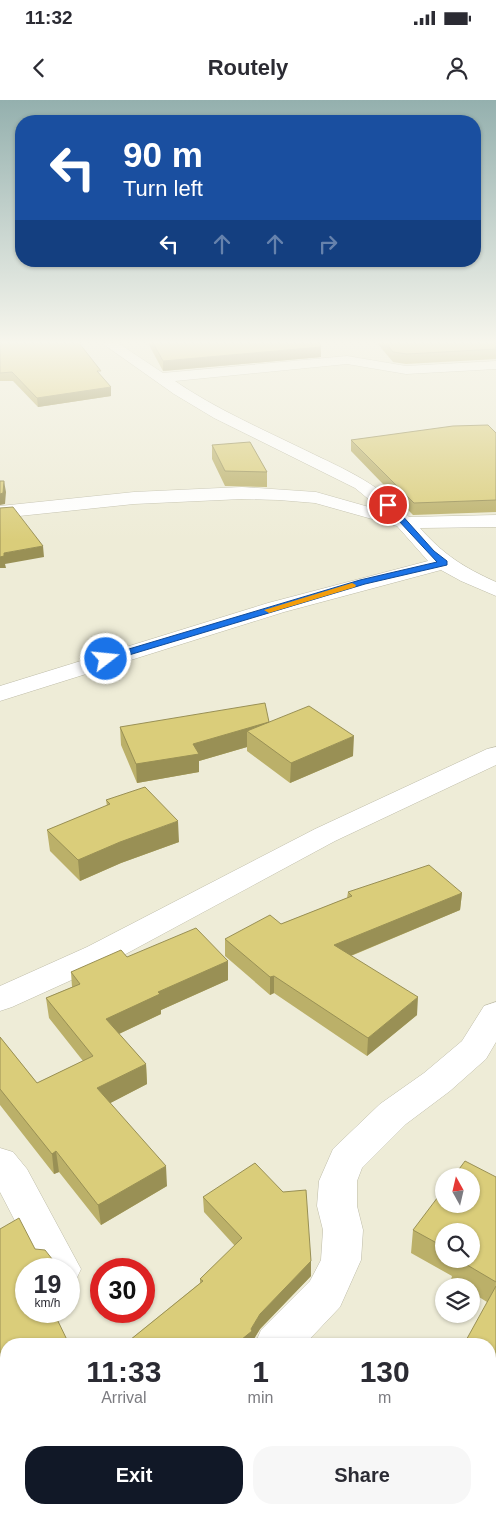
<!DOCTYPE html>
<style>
body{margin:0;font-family:Arial,sans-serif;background:#f7f7f7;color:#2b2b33;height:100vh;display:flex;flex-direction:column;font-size:19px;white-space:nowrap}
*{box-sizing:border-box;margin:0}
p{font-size:16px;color:#7c7c81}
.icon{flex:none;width:28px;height:28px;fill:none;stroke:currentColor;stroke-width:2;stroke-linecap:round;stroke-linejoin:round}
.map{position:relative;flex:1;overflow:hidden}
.panel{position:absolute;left:0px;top:1238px;width:496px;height:176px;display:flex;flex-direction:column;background:#fff;border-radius:20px 20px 0 0;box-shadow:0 1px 4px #0004}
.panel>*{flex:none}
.banner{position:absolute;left:15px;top:15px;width:466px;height:152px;border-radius:20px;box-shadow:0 1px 4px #0004;background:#1a4fa0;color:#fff;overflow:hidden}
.needle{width:32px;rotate:352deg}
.fabs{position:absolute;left:435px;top:1068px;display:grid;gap:10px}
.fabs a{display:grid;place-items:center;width:45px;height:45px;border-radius:50%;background:#fff;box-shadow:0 1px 4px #0004;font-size:25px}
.speed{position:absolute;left:15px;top:1158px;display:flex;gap:10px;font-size:25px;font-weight:700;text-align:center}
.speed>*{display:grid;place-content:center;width:65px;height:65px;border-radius:50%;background:#fff;box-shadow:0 1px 4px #0004;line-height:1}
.speed small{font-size:12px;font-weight:400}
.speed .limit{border:8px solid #d22;background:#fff;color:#111}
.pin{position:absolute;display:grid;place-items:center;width:42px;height:42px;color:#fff;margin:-21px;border:2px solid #fff;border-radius:50%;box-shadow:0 1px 5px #0007}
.me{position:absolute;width:55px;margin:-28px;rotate:74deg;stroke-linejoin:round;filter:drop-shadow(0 0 4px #0008)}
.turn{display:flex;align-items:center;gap:18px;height:105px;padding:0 25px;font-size:22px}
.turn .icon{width:65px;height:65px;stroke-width:2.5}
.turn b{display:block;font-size:35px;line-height:42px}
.lanes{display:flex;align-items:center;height:48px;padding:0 25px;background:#0003;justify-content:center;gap:25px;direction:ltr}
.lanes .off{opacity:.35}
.eta{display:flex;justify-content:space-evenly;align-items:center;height:85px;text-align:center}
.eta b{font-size:30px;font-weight:600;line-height:35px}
.primary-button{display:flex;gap:10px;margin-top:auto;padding:10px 25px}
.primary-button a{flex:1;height:58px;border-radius:20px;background:#111827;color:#fff;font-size:20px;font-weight:600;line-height:58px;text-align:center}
.primary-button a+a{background:#f7f7f7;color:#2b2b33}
.status{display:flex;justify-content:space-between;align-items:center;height:35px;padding:0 25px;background:#fff;direction:ltr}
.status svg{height:14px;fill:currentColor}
header{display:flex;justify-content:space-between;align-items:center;height:65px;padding:0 25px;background:#fff;font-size:22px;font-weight:600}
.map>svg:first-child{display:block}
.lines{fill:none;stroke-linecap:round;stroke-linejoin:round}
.minor-casing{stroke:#bebca8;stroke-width:1}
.minor{fill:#fff;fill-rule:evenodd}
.wall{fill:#bbb069;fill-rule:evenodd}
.shaded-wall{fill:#999055}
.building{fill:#dacd7a;stroke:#999055}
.route{fill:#1a73e8;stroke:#114b97}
.slow{fill:#f59e0b}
</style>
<div class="status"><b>11:32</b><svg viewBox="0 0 49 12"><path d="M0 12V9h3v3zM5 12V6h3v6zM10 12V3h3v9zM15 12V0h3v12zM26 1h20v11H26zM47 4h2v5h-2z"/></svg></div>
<header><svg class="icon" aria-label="back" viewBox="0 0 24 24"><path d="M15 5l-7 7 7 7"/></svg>Routely<svg class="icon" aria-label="person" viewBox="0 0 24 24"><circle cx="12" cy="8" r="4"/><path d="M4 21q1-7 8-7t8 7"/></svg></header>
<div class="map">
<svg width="496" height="1413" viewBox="0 0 496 1413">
<rect width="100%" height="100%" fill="#eeecd7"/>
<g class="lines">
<g class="minor-casing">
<path id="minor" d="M 102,243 L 118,243 L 163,273 L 347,256 L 406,266 L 496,261 L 496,269 L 406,274 L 347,264 L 175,281 C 216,309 262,329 307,351 C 348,371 378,383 409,417 L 496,415 L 496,427 L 420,428 C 444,455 463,467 496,482 L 496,496 L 461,481 L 441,470 L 284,512 L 0,601 L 0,586 L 268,503 L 428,461 L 397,426 L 315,403 L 279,400 L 242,399 L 134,404 L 0,418 L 0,406 L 134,392 L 242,387 L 316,392 L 383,411 L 355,388 L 214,318 L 174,294 Z
M 496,647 L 496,665 L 335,741 L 109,863 L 12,907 L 0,911 L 0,886 L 87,847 L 315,729 L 487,649 Z
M 496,902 L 496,942 L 486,959 L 450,991 L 406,1024 L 362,1068 L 357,1081 L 357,1106 L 363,1130 L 361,1160 L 340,1207 L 305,1244 L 255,1244 L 261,1230 L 310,1181 L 321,1160 L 323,1130 L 317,1106 L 319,1081 L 333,1049 L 380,1004 L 424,973 L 462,941 L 484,906 Z
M 0,1048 L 13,1052 L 27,1069 L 81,1169 L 75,1182 L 69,1184 L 69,1169 L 40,1169 L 0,1092 Z"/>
</g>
<use href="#minor" class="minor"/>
</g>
<path class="wall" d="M 0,243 L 101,276 L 111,296 L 38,307 L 13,281 L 0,281 Z
M 148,243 L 319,243 L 321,257 L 163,271 Z
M 377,243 L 496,243 L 496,259 L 406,264 L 393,262 Z
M 496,333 L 496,412 L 413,415 L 351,351 L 351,340 Z
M 212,345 L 267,372 L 267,387 L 225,386 L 212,359 Z
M 269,622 L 353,656 L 290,683 L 247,651 L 247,647 L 199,661 L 199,672 L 137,683 L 121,645 L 120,627 Z
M 106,700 L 179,742 L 121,763 L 80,781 L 50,751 L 47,730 L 107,706 Z
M 348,792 L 462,793 L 460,810 L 351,856 L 417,915 L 367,956 L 274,893 L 270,895 L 225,856 L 225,839 L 281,824 L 347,798 Z
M 127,857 L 228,861 L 228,880 L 161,910 L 161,914 L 119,934 L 146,964 L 147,984 L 110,1003 L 167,1086 L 101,1125 L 59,1072 L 54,1074 L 0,1005 L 0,937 L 37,983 L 83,961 L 49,918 L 46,898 L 72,887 L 71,872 Z
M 496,1077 L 496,1294 L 490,1290 L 490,1244 L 487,1202 L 471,1192 L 471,1186 L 461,1186 L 451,1180 L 452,1176 L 411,1153 L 413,1130 ZM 444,1131 L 471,1159 L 444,1159 Z
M 203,1097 L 311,1161 L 311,1176 L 260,1229 L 252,1242 L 252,1244 L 125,1244 L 200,1183 L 200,1179 L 235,1146 L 204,1112 Z
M 0,1129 L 6,1244 L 6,1286 L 0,1280 Z
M 212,1408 L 306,1408 L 298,1413 L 215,1412 Z"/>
<path class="shaded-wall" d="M 321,247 L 321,257 L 163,271 L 163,261 Z
M 111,287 L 111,296 L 38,307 L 37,298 Z
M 4,381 L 6,392 L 5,404 L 0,405 L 0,394 Z
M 43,446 L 44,457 L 5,464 L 6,468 L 0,468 L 0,457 L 4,453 Z
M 269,622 L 247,631 L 247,647 L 199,661 L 199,672 L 137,683 L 136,664 L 193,644 Z
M 354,636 L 353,656 L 290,683 L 291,663 Z
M 178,721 L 179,742 L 121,763 L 80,781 L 78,760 L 120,742 Z
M 462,793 L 460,810 L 333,863 L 334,845 Z
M 228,861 L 228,880 L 161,910 L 161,914 L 108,939 L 106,919 L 158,892 Z
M 274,876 L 274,893 L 270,895 L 270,877 Z
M 418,897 L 417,915 L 367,956 L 368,938 Z
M 146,964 L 147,984 L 99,1009 L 97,988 Z
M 56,1051 L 59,1072 L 54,1074 L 52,1054 Z
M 166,1066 L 167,1086 L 101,1125 L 98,1105 Z
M 311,1161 L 311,1176 L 260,1229 L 252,1242 L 252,1244 L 236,1244 L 251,1229 L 260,1214 Z
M 275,1408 L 306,1408 L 298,1413 L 267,1413 Z"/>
<path class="building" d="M 0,243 L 79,243 L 101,271 L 97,271 L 111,287 L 37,298 L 12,272 L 0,273 Z
M 153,243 L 319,243 L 321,247 L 163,261 Z
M 386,243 L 496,243 L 496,249 L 407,254 L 393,252 Z
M 488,325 L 496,333 L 496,400 L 414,403 L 351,340 L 453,326 Z
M 250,342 L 267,372 L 225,371 L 212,345 Z
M 0,381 L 4,381 L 3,393 L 0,394 Z
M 13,407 L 43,446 L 4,453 L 4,456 L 0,457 L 0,408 Z
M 265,603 L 269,622 L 193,644 L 199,654 L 136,664 L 120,627 Z
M 309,606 L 354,636 L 291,663 L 247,631 Z
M 145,687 L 178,721 L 120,742 L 78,760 L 47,730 L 110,704 L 106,700 Z
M 429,765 L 462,793 L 334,845 L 418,897 L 368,938 L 274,876 L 270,877 L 225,839 L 270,815 L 281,824 L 352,796 L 348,792 Z
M 196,828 L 228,861 L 158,892 L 160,894 L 106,919 L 146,964 L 97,988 L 166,1066 L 98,1105 L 56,1051 L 52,1054 L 0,989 L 0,937 L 37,983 L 93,956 L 46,898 L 80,884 L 71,872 L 121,850 L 127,857 Z
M 465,1061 L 496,1077 L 496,1182 L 457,1159 L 471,1159 L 471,1131 L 444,1131 L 444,1147 L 413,1130 L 444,1089 L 444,1104 L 471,1104 L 471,1076 L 454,1076 Z
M 255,1063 L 283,1092 L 306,1090 L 311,1161 L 260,1214 L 251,1229 L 252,1231 L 236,1244 L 125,1244 L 203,1181 L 200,1179 L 242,1138 L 203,1097 Z
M 19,1118 L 35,1149 L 45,1150 L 60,1169 L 26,1169 L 26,1211 L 51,1211 L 55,1215 L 69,1244 L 6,1244 L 6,1270 L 0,1264 L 0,1129 Z
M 496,1186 L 496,1268 L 490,1265 L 490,1244 L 464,1244 Z
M 102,1408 L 150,1408 L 153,1413 L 91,1413 Z
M 225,1408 L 275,1408 L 267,1413 L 214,1413 Z"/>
<linearGradient id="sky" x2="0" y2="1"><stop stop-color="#94b0ae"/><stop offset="0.55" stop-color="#f7f6ed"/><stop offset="1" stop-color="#f7f6ed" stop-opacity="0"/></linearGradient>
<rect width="496" height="441" fill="url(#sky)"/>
<path class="route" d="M 388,402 L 391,403 L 434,451 L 447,461 L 447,465 L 365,484 L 109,561 L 102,561 L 101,559 L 102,557 L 360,480 L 437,462 L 385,406 L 385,403 Z"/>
<path class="slow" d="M 352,483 L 356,485 L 355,487 L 272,512 L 269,513 L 264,510 Z"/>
</svg>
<div class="fabs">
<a><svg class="needle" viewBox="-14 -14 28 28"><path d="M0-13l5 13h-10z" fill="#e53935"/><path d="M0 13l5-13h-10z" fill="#7c7c81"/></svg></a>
<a><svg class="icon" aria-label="search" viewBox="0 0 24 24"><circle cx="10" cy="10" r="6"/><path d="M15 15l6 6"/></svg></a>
<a><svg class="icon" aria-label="layers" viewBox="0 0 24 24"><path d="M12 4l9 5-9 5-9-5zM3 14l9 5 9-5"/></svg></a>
</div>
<div class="speed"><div>19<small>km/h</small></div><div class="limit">30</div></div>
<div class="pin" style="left:388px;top:405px;background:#d93025"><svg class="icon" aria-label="arrive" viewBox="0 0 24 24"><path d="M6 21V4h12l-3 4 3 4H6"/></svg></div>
<svg class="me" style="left:106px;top:559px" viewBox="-20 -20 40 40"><circle r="17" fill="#1a73e8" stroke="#fff" stroke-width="3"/><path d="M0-11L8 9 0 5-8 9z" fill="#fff"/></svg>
<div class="banner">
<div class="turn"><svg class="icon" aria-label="left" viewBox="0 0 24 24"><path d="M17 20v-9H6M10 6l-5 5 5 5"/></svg><div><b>90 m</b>Turn left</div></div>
<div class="lanes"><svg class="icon" aria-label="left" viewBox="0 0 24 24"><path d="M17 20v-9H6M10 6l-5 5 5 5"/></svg><svg class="icon off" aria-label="ahead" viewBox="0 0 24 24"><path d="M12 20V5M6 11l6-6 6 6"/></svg><svg class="icon off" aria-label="ahead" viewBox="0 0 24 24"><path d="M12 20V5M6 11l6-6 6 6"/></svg><svg class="icon off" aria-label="right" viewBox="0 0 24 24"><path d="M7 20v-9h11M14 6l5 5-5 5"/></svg></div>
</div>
<section class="panel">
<div class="eta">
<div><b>11:33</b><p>Arrival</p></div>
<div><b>1</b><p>min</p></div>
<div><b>130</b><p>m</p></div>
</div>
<div class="primary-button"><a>Exit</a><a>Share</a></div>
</section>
</div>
